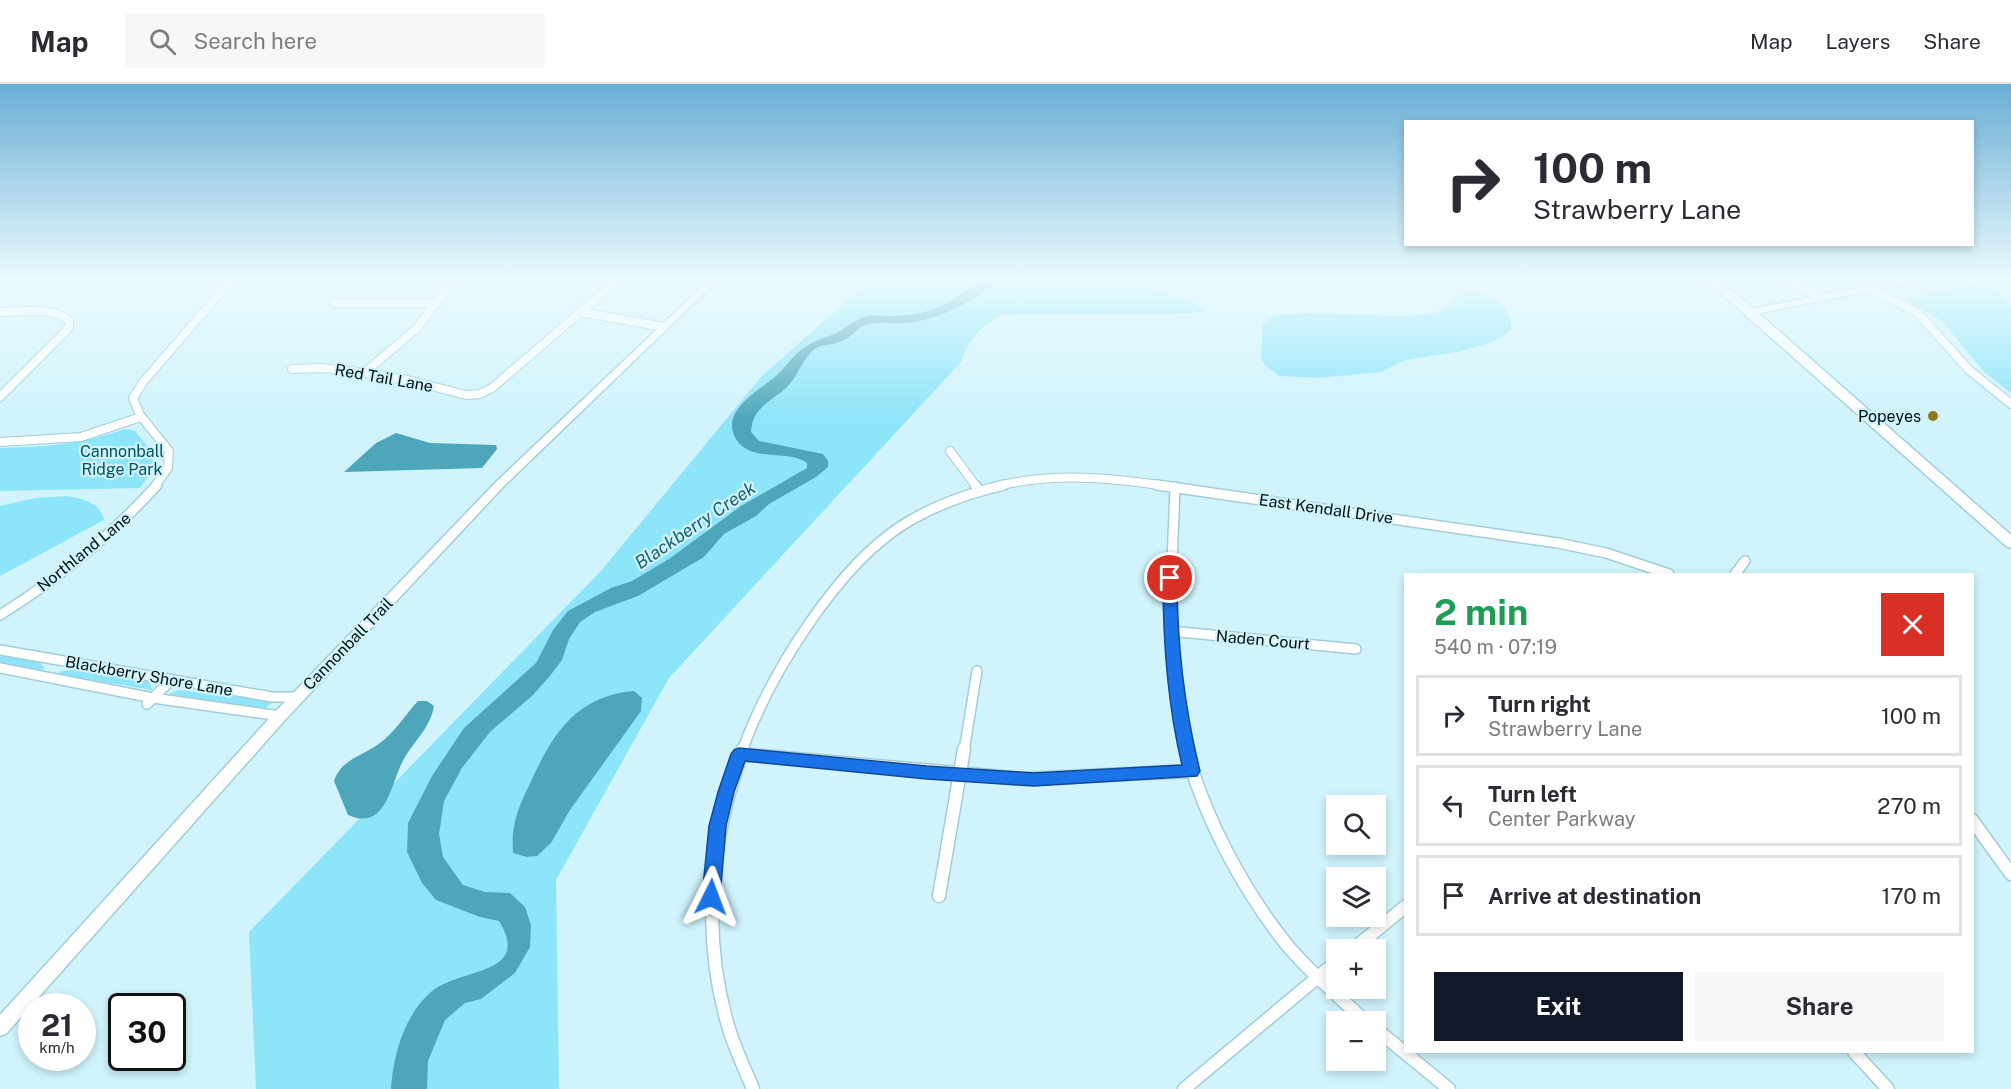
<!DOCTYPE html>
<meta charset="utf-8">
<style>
body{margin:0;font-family:"Public Sans",sans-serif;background:#f7f7f7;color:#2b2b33;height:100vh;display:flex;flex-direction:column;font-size:22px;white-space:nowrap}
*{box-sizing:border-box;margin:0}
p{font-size:20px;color:#7c7c81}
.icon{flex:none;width:33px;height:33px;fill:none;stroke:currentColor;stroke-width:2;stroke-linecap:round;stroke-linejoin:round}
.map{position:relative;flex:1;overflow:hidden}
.sheet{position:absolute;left:1404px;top:489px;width:570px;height:480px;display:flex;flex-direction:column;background:#fff;border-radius:0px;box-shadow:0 3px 9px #0003}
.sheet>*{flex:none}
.top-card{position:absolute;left:1404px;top:36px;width:570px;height:126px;border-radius:0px;box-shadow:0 3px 9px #0003;background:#fff;color:#2b2b33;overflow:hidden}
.buttons{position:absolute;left:1326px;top:711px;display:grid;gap:12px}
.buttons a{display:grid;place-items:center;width:60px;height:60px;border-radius:0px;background:#fff;box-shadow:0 3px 9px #0003;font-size:30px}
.speed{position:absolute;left:18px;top:909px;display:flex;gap:12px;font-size:30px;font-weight:700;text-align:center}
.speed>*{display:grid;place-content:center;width:78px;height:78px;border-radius:50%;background:#fff;box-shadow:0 3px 9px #0003;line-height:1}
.speed small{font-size:15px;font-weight:400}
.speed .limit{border:3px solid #111;border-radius:9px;background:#fff;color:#111}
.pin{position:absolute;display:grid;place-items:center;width:51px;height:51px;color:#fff;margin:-26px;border:3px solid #fff;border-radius:50%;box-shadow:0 2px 6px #0007}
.me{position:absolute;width:66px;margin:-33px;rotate:3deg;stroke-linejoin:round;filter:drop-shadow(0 0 4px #0008)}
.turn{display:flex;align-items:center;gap:21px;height:126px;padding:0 30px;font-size:27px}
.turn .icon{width:78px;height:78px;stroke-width:2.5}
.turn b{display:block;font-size:42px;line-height:51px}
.round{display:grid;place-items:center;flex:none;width:63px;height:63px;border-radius:0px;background:#f7f7f7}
.overview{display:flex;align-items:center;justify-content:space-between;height:102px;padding:0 30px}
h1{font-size:36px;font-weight:700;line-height:45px;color:#1e9e55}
.button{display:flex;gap:12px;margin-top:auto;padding:12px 30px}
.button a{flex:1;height:69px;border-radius:0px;background:#111827;color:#fff;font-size:24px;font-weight:700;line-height:69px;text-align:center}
.button a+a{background:#f7f7f7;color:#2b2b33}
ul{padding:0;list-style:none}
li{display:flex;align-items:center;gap:18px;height:81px;margin:0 12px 9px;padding:0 18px;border:3px solid #e1e1e2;border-radius:0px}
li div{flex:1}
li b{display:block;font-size:22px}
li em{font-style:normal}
header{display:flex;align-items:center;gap:36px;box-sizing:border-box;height:84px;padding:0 30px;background:#fff;border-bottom:2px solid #e1e1e2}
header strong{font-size:28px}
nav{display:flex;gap:33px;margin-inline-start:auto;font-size:21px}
.search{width:420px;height:54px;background:#f7f7f7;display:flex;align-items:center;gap:15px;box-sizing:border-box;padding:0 21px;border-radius:0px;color:#7c7c81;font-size:22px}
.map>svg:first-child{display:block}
.green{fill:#8de5f9}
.water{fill:#4da6b9}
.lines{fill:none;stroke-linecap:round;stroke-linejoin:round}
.minor-far2-casing{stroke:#a2cdd7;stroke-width:10}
.minor-far1-casing{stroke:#a2cdd7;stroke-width:12}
.minor-casing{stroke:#a2cdd7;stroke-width:15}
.secondary-casing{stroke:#a2cdd7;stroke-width:3}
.trunk-casing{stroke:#a2cdd7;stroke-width:3}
.minor-far2{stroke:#fff;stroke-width:8}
.minor-far1{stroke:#fff;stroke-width:9}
.minor{stroke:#fff;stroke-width:12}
.secondary{fill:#fff;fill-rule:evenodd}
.trunk{fill:#fff;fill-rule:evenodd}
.route{fill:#1a73e8;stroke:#114b97;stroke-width:1.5}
.poi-dot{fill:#90761c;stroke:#d0f3fc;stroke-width:2}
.labels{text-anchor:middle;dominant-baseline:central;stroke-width:4.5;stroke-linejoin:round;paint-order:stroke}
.street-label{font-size:16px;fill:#010f12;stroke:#d0f3fc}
.poi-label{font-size:16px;fill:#010f12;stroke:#d0f3fc;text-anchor:end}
.park-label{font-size:16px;fill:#005361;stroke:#d0f3fc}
.water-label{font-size:18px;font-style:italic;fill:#196270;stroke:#d0f3fc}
</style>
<header>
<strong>Map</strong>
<div class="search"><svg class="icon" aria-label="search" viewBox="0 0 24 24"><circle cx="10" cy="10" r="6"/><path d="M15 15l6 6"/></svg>Search here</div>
<nav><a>Map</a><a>Layers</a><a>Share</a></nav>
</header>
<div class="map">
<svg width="2011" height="1005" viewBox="0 0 2011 1005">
<rect width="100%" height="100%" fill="#d0f3fc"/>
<path class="green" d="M 871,195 L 1149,195 L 1144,201 C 1156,206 1200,220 1205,226 L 1197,229 L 1001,231 C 977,246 971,251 961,278 L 669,594 L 556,796 L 559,1005 L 256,1005 L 249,848 L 600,488 L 762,292 Z
M 1993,195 L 1989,198 L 1989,202 L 2011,221 L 2011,309 L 1984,288 L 1943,238 L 1906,215 Z
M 1475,207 C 1495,211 1513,225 1511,246 L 1492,258 L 1462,267 L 1405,276 L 1381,288 L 1318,294 L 1279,292 L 1264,280 L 1261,274 L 1263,240 L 1275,231 L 1308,229 L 1399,232 L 1430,230 L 1440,227 L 1459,211 Z
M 125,345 L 135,347 C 156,373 162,376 140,404 L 0,407 L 0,364 C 44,363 83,360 125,345 Z
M 67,412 C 83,415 100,418 104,436 L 0,492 L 0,422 L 35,414 Z
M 0,571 L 35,575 L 45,584 L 39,587 L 0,580 Z
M 74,586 L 145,595 L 150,599 L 152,606 L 58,590 L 61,587 Z
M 179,606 L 271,617 L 272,619 L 264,625 L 169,610 Z"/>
<path class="water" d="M 985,195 L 999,195 C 973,218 941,236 905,239 C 893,240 880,237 868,240 C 856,243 853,253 842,257 C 834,261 824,260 816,264 C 801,275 798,294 786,304 C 770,318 752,324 751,348 L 759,357 L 823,370 L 828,377 L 828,383 L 816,393 L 769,420 L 756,432 L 724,450 L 704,473 L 638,512 L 595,528 L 580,538 L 569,555 L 562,576 L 549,593 L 532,612 L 490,648 L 462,684 L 444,717 L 439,750 L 443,773 L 463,801 L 485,808 L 510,809 L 525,823 L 531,841 L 530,863 L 515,889 L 481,915 L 465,919 L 445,936 L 428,977 L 427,1005 L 391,1005 C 393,972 404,932 430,909 C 458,883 533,893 499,837 L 480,833 L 436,816 L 422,799 L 407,768 L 408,739 L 432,692 L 464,644 L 536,579 L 553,546 L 568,527 L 611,504 L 632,497 L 669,475 L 741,422 L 807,384 L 807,379 C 788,365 750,379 736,355 C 719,327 760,306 776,292 C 786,283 793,271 805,263 C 813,257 825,254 834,250 C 845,245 854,236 866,232 C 874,230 881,232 889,232 C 903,232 920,230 934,225 C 953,218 967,205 985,195 Z
M 396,349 L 430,359 L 496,361 L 497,365 L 482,384 L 344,388 L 376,359 Z
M 634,607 L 642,614 L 641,627 L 570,726 L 551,759 L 537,772 L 527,773 L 513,769 C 511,737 519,723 532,695 C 554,648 577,612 634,607 Z
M 418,617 L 427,617 L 434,622 C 431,642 415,657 405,673 C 391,695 388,749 348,731 L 334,697 C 342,674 362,673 380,659 C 395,648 405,631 418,617 Z"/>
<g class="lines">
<g class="minor-far2-casing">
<path id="minor-far2" d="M 1787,195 L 1819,214
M 1871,205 L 1917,228 L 1969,286 L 2011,320
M 334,219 L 436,219
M 0,228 C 20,228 54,222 69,237 L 69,243 L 64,249 L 0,313
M 580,228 L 664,243
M 292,285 L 322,284 L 367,289 L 412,297 L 466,311 L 480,310 L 492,304 L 619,195
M 364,289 L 416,245 L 454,195
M 0,358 L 81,353 L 141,333
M 950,367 L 976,402
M 155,402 L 168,384 L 169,367 L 140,331 L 133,314 L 144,297 L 232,195
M 998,402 C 1055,388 1111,394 1167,402"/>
</g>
<g class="minor-far1-casing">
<path id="minor-far1" d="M 975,401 L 979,406
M 1157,401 L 1558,459 L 1606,469 L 1669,490
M 1175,403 C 1172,491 1164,581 1187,667
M 1735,490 L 1745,477
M 0,531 C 59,494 110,453 157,401
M 1170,547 L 1356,565
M 0,566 L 272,613 L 298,613
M 0,584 L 153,614 L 280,632
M 147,620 L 171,596
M 742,667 C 769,592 837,481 906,439 C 937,420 970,409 1004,401
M 964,667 L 977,587"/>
</g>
<g class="minor-casing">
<path id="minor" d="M 743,665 C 710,756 701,852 729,945 C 735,965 745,985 753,1005
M 1186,665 C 1204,733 1243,806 1287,861 C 1310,889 1340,913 1366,938
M 739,670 L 1025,695 L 1192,687
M 1972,736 L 2011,790
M 939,812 L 964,665
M 1352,866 L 1406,822
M 1376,945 L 1449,1005
M 1854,968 L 1888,1005
M 1184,1005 L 1336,878"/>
</g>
<g class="secondary-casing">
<path id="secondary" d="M 710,195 L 719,195 L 504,402 L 285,636 L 6,950 L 0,952 L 0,931 L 275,628 L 496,398 Z
M 1902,195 L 1919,195 L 1915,198 L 1751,231 L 1747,228 L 1751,225 Z"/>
</g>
<g class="trunk-casing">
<path id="trunk" d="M 1705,195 L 1717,195 L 1755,226 L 2011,451 L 2011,464 L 2006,462 Z"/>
</g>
<use href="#minor-far2" class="minor-far2"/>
<use href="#minor-far1" class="minor-far1"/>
<use href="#minor" class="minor"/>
<use href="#secondary" class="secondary"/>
<use href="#trunk" class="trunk"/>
</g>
<linearGradient id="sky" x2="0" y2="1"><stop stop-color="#6aaed5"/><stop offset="0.58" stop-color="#eafafe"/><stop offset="1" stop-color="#eafafe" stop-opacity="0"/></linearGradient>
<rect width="2011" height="336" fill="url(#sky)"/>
<path class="route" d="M 1170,490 L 1177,494 C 1177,560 1184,623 1200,687 L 1197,692 L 1034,702 L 927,695 L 745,677 L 734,708 L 726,742 L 720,813 L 717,819 L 711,821 L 705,819 L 702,813 L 709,742 L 718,708 L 731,670 L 734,666 L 739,664 L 927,682 L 1034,689 L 1182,681 C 1167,619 1163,558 1163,494 Z"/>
<circle class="poi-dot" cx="1933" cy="332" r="6"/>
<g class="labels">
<g class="street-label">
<text transform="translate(384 294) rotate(10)">Red Tail Lane</text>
<text transform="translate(1326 425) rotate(8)">East Kendall Drive</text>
<text transform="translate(84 468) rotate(-39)">Northland Lane</text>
<text transform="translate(1263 556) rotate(5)">Naden Court</text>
<text transform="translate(348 560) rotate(-46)">Cannonball Trail</text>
<text transform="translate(149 592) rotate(10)">Blackberry Shore Lane</text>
</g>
<g class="poi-label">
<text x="1921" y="332">Popeyes</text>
</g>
<g class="park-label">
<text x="122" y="367">Cannonball<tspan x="122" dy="18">Ridge Park</tspan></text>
</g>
<g class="water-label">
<text transform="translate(695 441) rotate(-34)">Blackberry Creek</text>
</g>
</g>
</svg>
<div class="buttons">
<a><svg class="icon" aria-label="search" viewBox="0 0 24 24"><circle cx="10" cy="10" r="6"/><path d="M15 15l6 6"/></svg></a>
<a><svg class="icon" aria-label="layers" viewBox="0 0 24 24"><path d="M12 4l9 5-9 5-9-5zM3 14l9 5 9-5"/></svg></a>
<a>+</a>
<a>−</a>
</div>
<div class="speed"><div>21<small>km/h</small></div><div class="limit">30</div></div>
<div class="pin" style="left:1170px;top:494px;background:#d93025"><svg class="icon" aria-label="arrive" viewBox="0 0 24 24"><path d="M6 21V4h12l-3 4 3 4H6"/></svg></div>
<svg class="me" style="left:711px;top:813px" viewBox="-20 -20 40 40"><path d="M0-17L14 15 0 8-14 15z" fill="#1a73e8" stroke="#fff" stroke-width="4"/></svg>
<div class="top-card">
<div class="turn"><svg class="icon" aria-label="right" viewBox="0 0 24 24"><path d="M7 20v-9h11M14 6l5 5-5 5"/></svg><div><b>100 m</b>Strawberry Lane</div></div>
</div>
<section class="sheet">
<div class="overview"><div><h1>2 min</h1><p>540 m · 07:19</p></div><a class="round" style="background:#d93025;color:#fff"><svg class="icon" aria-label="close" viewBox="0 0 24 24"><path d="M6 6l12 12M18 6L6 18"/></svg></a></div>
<ul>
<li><svg class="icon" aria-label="right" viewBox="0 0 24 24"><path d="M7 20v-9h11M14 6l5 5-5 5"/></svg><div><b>Turn right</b><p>Strawberry Lane</p></div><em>100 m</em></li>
<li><svg class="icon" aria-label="left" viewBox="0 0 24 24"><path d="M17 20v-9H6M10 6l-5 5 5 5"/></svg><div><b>Turn left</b><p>Center Parkway</p></div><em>270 m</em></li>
<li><svg class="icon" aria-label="arrive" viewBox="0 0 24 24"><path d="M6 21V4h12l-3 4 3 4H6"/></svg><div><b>Arrive at destination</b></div><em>170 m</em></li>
</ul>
<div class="button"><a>Exit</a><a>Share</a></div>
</section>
</div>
